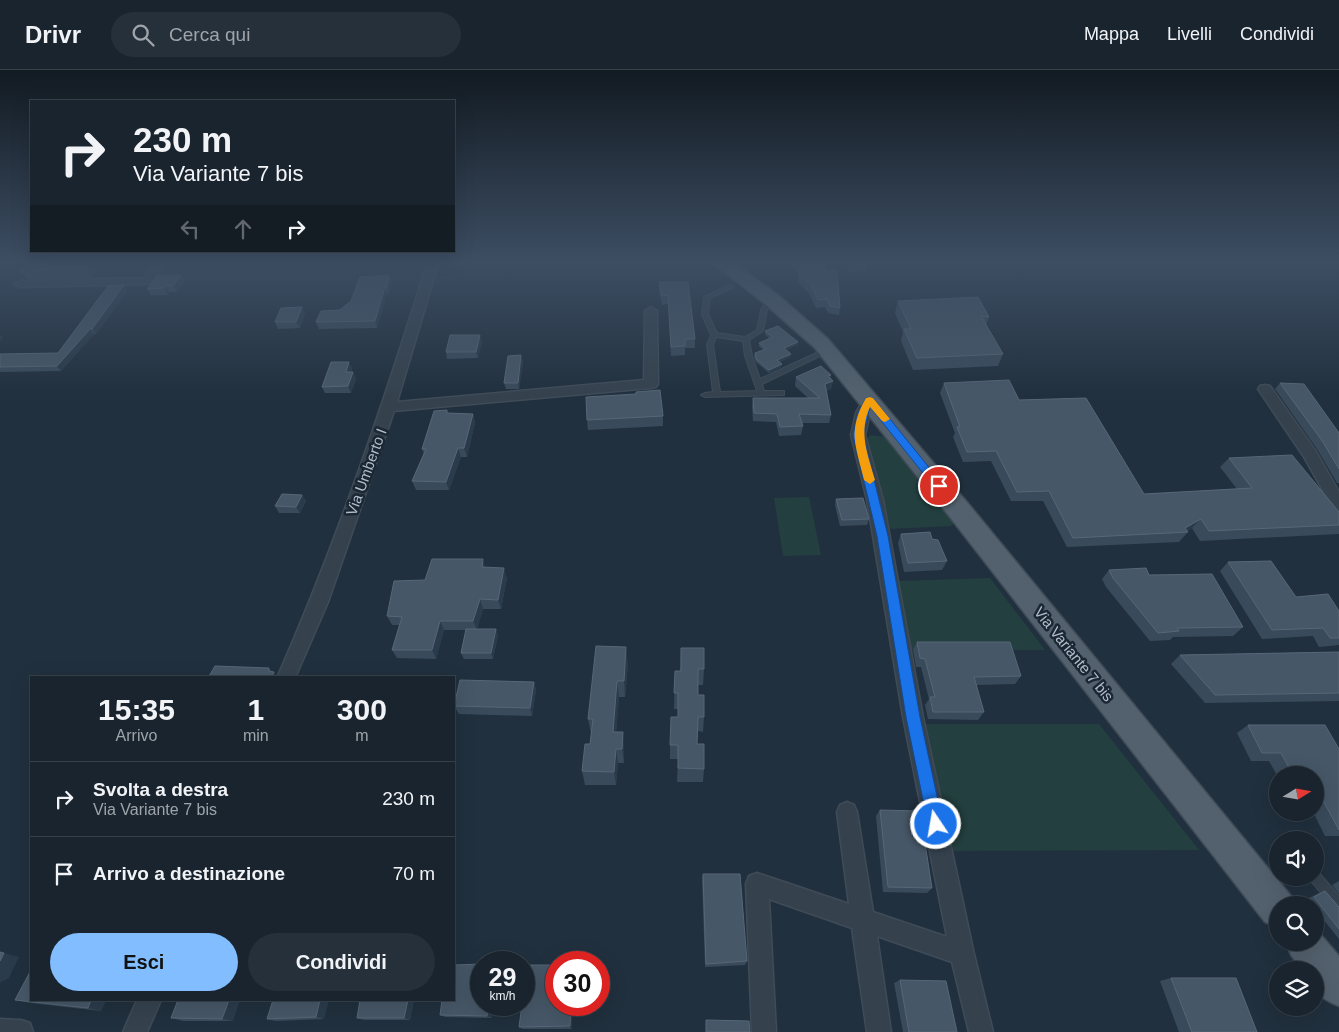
<!DOCTYPE html>
<html lang="it">
<style>
body{margin:0;font-family:Arial,sans-serif;background:#26303a;color:#f1f3f6;height:100vh;display:flex;flex-direction:column;font-size:19px;white-space:nowrap}
*{box-sizing:border-box;margin:0}
p{font-size:16px;color:#9fa4aa}
.icon{flex:none;width:28px;height:28px;fill:none;stroke:currentColor;stroke-width:2;stroke-linecap:round;stroke-linejoin:round}
.map{position:relative;flex:1;overflow:hidden}
.sheet{position:absolute;left:30px;top:606px;width:425px;height:325px;display:flex;flex-direction:column;background:#19242e;border-radius:0px;box-shadow:0 5px 20px #0002,0 0 0 1px #37414a}
.sheet>*{flex:none}
.guide{position:absolute;left:30px;top:30px;width:425px;height:152px;border-radius:0px;box-shadow:0 5px 20px #0002,0 0 0 1px #37414a;background:#19242e;color:#f1f3f6;overflow:hidden}
.needle{width:32px;rotate:79deg}
.fabs{position:absolute;left:1269px;top:696px;display:grid;gap:10px}
.fabs a{display:grid;place-items:center;width:55px;height:55px;border-radius:50%;background:#19242e;box-shadow:0 5px 20px #0002,0 0 0 1px #37414a;font-size:25px}
.speed{position:absolute;left:470px;top:881px;display:flex;gap:10px;font-size:25px;font-weight:700;text-align:center}
.speed>*{display:grid;place-content:center;width:65px;height:65px;border-radius:50%;background:#19242e;box-shadow:0 5px 20px #0002,0 0 0 1px #37414a;line-height:1}
.speed small{font-size:12px;font-weight:400}
.speed .limit{border:8px solid #d22;background:#fff;color:#111}
.pin{position:absolute;display:grid;place-items:center;width:42px;height:42px;color:#fff;margin:-21px;border:2px solid #fff;border-radius:50%;box-shadow:0 1px 5px #0007}
.me{position:absolute;width:55px;margin:-28px;rotate:348deg;stroke-linejoin:round;filter:drop-shadow(0 0 4px #0008)}
.turn{display:flex;align-items:center;gap:18px;height:105px;padding:0 20px;font-size:22px}
.turn .icon{width:65px;height:65px;stroke-width:2.5}
.turn b{display:block;font-size:35px;line-height:42px}
.lanes{display:flex;align-items:center;height:48px;padding:0 20px;background:#0003;justify-content:center;gap:25px;direction:ltr}
.lanes .off{opacity:.35}
.eta{display:flex;justify-content:space-evenly;align-items:center;height:85px;text-align:center}
.eta b{font-size:30px;font-weight:800;line-height:35px}
.cta{display:flex;gap:10px;margin-top:auto;padding:10px 20px}
.cta a{flex:1;height:58px;border-radius:30px;background:#81bdff;color:#111;font-size:20px;font-weight:800;line-height:58px;text-align:center}
.cta a+a{background:#26303a;color:#f1f3f6}
ul{padding:0;list-style:none}
li{display:flex;align-items:center;gap:15px;height:75px;padding:0 20px;border-top:1px solid #37414a}
li div{flex:1}
li b{display:block;font-size:19px}
li em{font-style:normal}
header{display:flex;align-items:center;gap:30px;box-sizing:border-box;height:70px;padding:0 25px;background:#19242e;border-bottom:1px solid #37414a}
header strong{font-size:24px}
nav{display:flex;gap:28px;margin-inline-start:auto;font-size:18px}
.search{width:350px;height:45px;background:#26303a;display:flex;align-items:center;gap:12px;box-sizing:border-box;padding:0 18px;border-radius:28px;color:#9fa4aa;font-size:19px}
.map>svg:first-child{display:block}
.green{fill:#233f3f}
.lines{fill:none;stroke-linecap:round;stroke-linejoin:round}
.lane-casing{stroke:#3f4b57;stroke-width:2}
.street-casing{stroke:#3f4b57;stroke-width:3}
.primary-casing{stroke:#3f4b57;stroke-width:3}
.lane{fill:#35424e;fill-rule:evenodd}
.street{fill:#35424e;fill-rule:evenodd}
.primary{fill:#53616e;fill-rule:evenodd}
.wall{fill:#394b5b}
.shaded-wall{fill:#2a3b4b}
.building{fill:#465767;stroke:#576777}
.route{fill:#1a73e8;stroke:#114b97}
.slow{fill:#f59e0b}
.labels{text-anchor:middle;dominant-baseline:central;stroke-width:5;stroke-linejoin:round;paint-order:stroke}
.street-label{font-size:15px;fill:#b1bdca;stroke:#1b2733}
</style>
<header>
<strong>Drivr</strong>
<div class="search"><svg class="icon" aria-label="search" viewBox="0 0 24 24"><circle cx="10" cy="10" r="6"/><path d="M15 15l6 6"/></svg>Cerca qui</div>
<nav><a>Mappa</a><a>Livelli</a><a>Condividi</a></nav>
</header>
<div class="map">
<svg width="1339" height="962" viewBox="0 0 1339 962">
<rect width="100%" height="100%" fill="#21303e"/>
<path class="green" d="M 871,365 L 886,367 L 892,373 L 955,453 L 951,456 L 889,459 L 865,370 Z
M 809,427 L 821,485 L 783,486 L 774,428 Z
M 990,508 L 1045,580 L 909,580 L 897,511 Z
M 924,654 L 1099,654 L 1199,780 L 950,781 Z"/>
<g class="lines">
<g class="lane-casing">
<path id="lane" d="M 730,215 L 733,217 L 732,218 L 710,228 L 708,244 L 717,263 L 745,267 L 757,260 L 761,240 L 769,228 L 774,229 L 767,240 L 763,261 L 749,270 L 752,286 L 760,309 L 825,279 L 827,279 L 830,281 L 762,314 L 764,321 L 784,321 L 784,325 L 705,327 L 701,325 L 705,323 L 713,322 L 707,275 L 711,265 L 702,244 L 704,227 ZM 716,267 L 743,271 L 745,286 L 757,321 L 720,322 L 713,275 Z
M 1315,801 L 1319,803 L 1339,826 L 1339,841 L 1335,839 L 1311,811 L 1309,808 L 1315,808 Z"/>
</g>
<g class="street-casing">
<path id="street" d="M 155,191 L 166,191 L 152,213 L 148,214 L 20,217 L 14,214 L 20,211 L 144,208 Z
M 428,191 L 439,191 L 397,332 L 644,310 L 645,241 L 651,237 L 657,241 L 658,314 L 656,317 L 651,318 L 394,341 L 328,532 L 295,608 L 277,608 C 337,472 384,332 428,191 Z
M 1265,315 L 1270,316 L 1315,380 L 1339,422 L 1339,442 L 1334,440 L 1304,387 L 1258,319 L 1260,316 Z
M 870,325 L 875,327 L 877,330 L 870,343 L 865,365 L 883,430 L 923,647 L 974,884 L 993,962 L 969,962 L 952,892 L 877,866 L 891,962 L 867,962 L 852,858 L 769,829 L 776,962 L 752,962 L 746,814 L 749,806 L 757,803 L 849,834 L 837,742 L 840,735 L 847,732 L 854,735 L 857,742 L 873,842 L 947,867 L 903,647 L 867,430 L 851,365 L 856,343 L 865,327 Z
M 137,930 L 161,930 L 147,962 L 123,962 Z
M 0,949 L 21,950 L 30,953 L 33,962 L 0,962 Z"/>
</g>
<g class="primary-casing">
<path id="primary" d="M 710,191 L 731,191 L 778,225 L 828,269 L 971,437 L 1291,826 L 1294,835 L 1278,835 L 1278,857 L 1265,852 L 953,451 L 814,277 L 764,233 Z
M 1315,858 L 1339,886 L 1339,936 C 1318,928 1315,922 1315,900 L 1302,900 L 1291,885 L 1286,872 L 1315,872 Z"/>
</g>
<use href="#lane" class="lane"/>
<use href="#street" class="street"/>
<use href="#primary" class="primary"/>
</g>
<path class="wall" d="M 109,191 L 125,191 L 119,200 Z
M 791,191 L 824,191 L 840,238 L 839,245 L 828,243 L 825,237 L 816,238 L 809,223 L 798,213 L 798,201 L 793,201 Z
M 844,191 L 866,191 L 867,194 L 866,201 L 849,202 Z
M 100,198 L 93,207 L 27,209 L 20,201 Z
M 181,205 L 184,211 L 177,222 L 169,222 L 168,225 L 151,225 L 147,219 Z
M 389,205 L 392,211 L 389,223 L 387,223 L 377,258 L 319,259 L 316,252 L 340,240 Z
M 659,212 L 695,269 L 695,278 L 685,278 L 685,285 L 671,286 L 668,234 L 662,235 L 659,221 Z
M 128,220 L 96,264 L 94,264 L 61,301 L 0,302 L 0,284 L 58,283 Z
M 898,231 L 989,247 L 986,255 L 1003,284 L 998,296 L 913,300 L 901,271 L 903,262 L 895,243 Z
M 302,237 L 305,244 L 300,258 L 278,259 L 275,252 Z
M 765,261 L 798,272 L 797,275 L 786,280 L 791,284 L 790,287 L 779,292 L 782,294 L 781,297 L 769,303 L 756,292 L 754,287 L 755,283 L 763,280 L 759,276 L 759,273 L 770,269 L 765,264 Z
M 482,271 L 478,288 L 447,289 L 446,282 Z
M 521,285 L 523,292 L 519,319 L 506,319 L 504,313 Z
M 352,298 L 351,302 L 353,302 L 356,309 L 351,323 L 325,323 L 322,317 Z
M 831,305 L 831,308 L 833,311 L 831,319 L 826,321 L 831,345 L 829,353 L 802,353 L 803,356 L 801,365 L 779,366 L 776,352 L 753,351 L 752,336 L 753,328 L 808,328 L 795,316 L 796,307 Z
M 944,313 L 1019,330 L 1144,424 L 1237,419 L 1220,397 L 1229,388 L 1339,442 L 1339,464 L 1200,471 L 1192,458 L 1187,461 L 1188,462 L 1179,472 L 1067,477 L 1043,431 L 1011,431 L 991,391 L 963,392 L 953,367 L 955,363 L 940,323 Z
M 1280,313 L 1339,363 L 1339,413 L 1337,413 L 1317,379 L 1275,319 Z
M 636,324 L 663,346 L 663,356 L 588,360 L 587,350 Z
M 448,344 L 473,344 L 475,353 L 467,387 L 461,387 L 449,420 L 416,420 L 412,411 L 424,384 L 422,379 Z
M 302,425 L 306,431 L 300,443 L 279,443 L 275,436 Z
M 836,429 L 869,449 L 867,455 L 840,456 L 835,435 Z
M 901,464 L 932,469 L 947,491 L 942,500 L 904,502 L 898,473 Z
M 1228,492 L 1296,527 L 1339,541 L 1339,575 L 1319,577 L 1313,566 L 1262,569 L 1220,501 Z
M 485,497 L 507,508 L 501,539 L 483,539 L 477,559 L 496,559 L 498,565 L 493,589 L 464,589 L 461,583 L 466,560 L 444,560 L 436,589 L 397,588 L 392,580 L 399,555 L 392,555 L 387,546 L 425,510 Z
M 1109,500 L 1149,505 L 1243,557 L 1233,566 L 1173,567 L 1170,570 L 1150,571 L 1106,517 L 1102,509 Z
M 917,572 L 1021,606 L 1015,614 L 976,615 L 984,642 L 978,650 L 928,649 L 925,635 L 929,629 L 921,597 L 916,597 L 913,580 Z
M 681,578 L 704,599 L 703,615 L 698,615 L 698,625 L 704,647 L 703,662 L 698,661 L 697,674 L 704,699 L 703,712 L 677,712 L 678,689 L 670,689 L 670,675 L 678,647 L 678,639 L 674,639 L 675,601 L 680,601 Z
M 1339,582 L 1339,631 L 1205,633 L 1171,594 L 1180,585 Z
M 628,593 L 625,627 L 619,627 L 616,662 L 624,677 L 624,693 L 618,693 L 616,715 L 585,715 L 582,701 L 590,674 L 591,663 L 588,649 Z
M 534,612 L 536,620 L 532,646 L 459,644 L 454,636 Z
M 1248,655 L 1339,679 L 1339,766 L 1325,766 L 1313,742 L 1315,742 L 1315,705 L 1278,705 L 1278,707 L 1269,691 L 1251,691 L 1237,663 Z
M 880,740 L 932,818 L 927,823 L 883,822 L 876,746 Z
M 703,804 L 747,891 L 745,895 L 705,897 L 702,809 Z
M 1339,811 L 1339,824 L 1332,815 Z
M 1325,821 L 1339,837 L 1339,869 L 1315,839 L 1315,835 L 1312,835 L 1307,829 L 1319,823 Z
M 481,894 L 492,948 L 445,947 L 440,945 Z
M 527,895 L 572,959 L 523,959 L 519,957 Z
M 1171,908 L 1257,962 L 1179,962 L 1160,911 Z
M 900,910 L 957,962 L 903,962 L 894,913 Z
M 15,930 L 106,930 L 101,941 L 31,933 Z
M 178,930 L 233,951 L 183,951 L 171,948 Z
M 273,930 L 324,949 L 276,951 L 267,949 Z
M 360,930 L 414,930 L 410,950 L 364,950 L 357,948 Z"/>
<path class="shaded-wall" d="M 93,191 L 96,191 L 100,198 L 93,207 L 87,199 Z
M 117,191 L 125,191 L 119,200 L 115,194 Z
M 181,205 L 184,211 L 177,222 L 173,216 Z
M 389,205 L 392,211 L 389,223 L 387,217 Z
M 124,215 L 128,220 L 96,264 L 92,259 Z
M 166,216 L 169,222 L 168,225 L 164,218 Z
M 385,217 L 387,223 L 377,258 L 375,251 Z
M 302,237 L 305,244 L 300,258 L 296,252 Z
M 90,259 L 94,264 L 61,301 L 57,296 Z
M 0,264 L 3,268 L 0,272 Z
M 480,265 L 482,271 L 478,288 L 476,282 Z
M 798,272 L 797,275 L 783,281 L 784,278 Z
M 791,284 L 790,287 L 776,293 L 777,290 Z
M 521,285 L 523,292 L 519,319 L 518,313 Z
M 349,292 L 352,298 L 348,309 L 346,302 Z
M 782,294 L 781,297 L 769,303 L 769,300 Z
M 353,302 L 356,309 L 351,323 L 348,316 Z
M 831,305 L 830,312 L 833,311 L 831,319 L 823,323 L 825,314 L 828,306 Z
M 473,344 L 475,353 L 467,387 L 464,378 Z
M 458,378 L 461,387 L 449,420 L 446,412 Z
M 302,425 L 306,431 L 300,443 L 296,437 Z
M 1201,449 L 1192,458 L 1185,463 L 1185,458 Z
M 483,489 L 486,499 L 482,497 Z
M 504,498 L 507,508 L 501,539 L 498,530 Z
M 480,529 L 483,539 L 477,560 L 473,551 Z
M 440,551 L 444,560 L 436,589 L 432,580 Z
M 496,559 L 498,565 L 493,589 L 491,583 Z
M 626,577 L 628,593 L 625,627 L 624,611 Z
M 269,598 L 273,603 L 274,602 L 279,608 L 271,608 L 269,601 Z
M 617,611 L 619,627 L 615,676 L 613,662 Z
M 534,612 L 536,620 L 532,646 L 530,638 Z
M 623,662 L 624,677 L 624,693 L 622,679 Z
M 616,679 L 618,693 L 616,715 L 614,702 Z
M 4,883 L 19,887 L 9,908 L 1,912 L 0,914 L 0,891 Z
M 91,930 L 106,930 L 101,941 L 88,938 Z
M 229,930 L 240,930 L 233,951 L 222,949 Z
M 320,930 L 329,930 L 324,949 L 316,947 Z
M 408,930 L 414,930 L 410,950 L 404,948 Z
M 489,935 L 493,935 L 492,948 L 487,946 Z
M 571,935 L 573,935 L 572,959 L 570,956 Z"/>
<path class="building" d="M 29,191 L 93,191 L 87,199 L 20,201 Z
M 794,191 L 824,191 L 826,200 L 837,200 L 840,238 L 830,236 L 827,229 L 818,230 L 811,215 L 799,205 L 799,193 L 794,193 Z
M 849,191 L 866,191 L 867,194 L 851,195 Z
M 158,205 L 181,205 L 173,216 L 166,216 L 164,218 L 147,219 Z
M 389,205 L 387,217 L 385,217 L 375,251 L 316,252 L 321,241 L 340,240 L 351,231 L 360,207 Z
M 659,212 L 688,212 L 695,269 L 685,269 L 685,276 L 671,277 L 668,225 L 662,226 Z
M 124,215 L 92,259 L 90,259 L 57,296 L 0,297 L 0,284 L 58,283 L 108,216 Z
M 978,227 L 989,247 L 981,246 L 1003,284 L 917,288 L 904,259 L 911,259 L 898,231 Z
M 302,237 L 296,252 L 275,252 L 281,238 Z
M 778,256 L 798,272 L 784,278 L 791,284 L 777,290 L 782,294 L 769,300 L 756,289 L 755,283 L 766,279 L 759,273 L 773,267 L 765,261 Z
M 450,265 L 480,265 L 476,282 L 446,282 Z
M 521,285 L 518,313 L 504,313 L 508,286 Z
M 331,292 L 349,292 L 346,302 L 353,302 L 348,316 L 322,317 Z
M 821,296 L 831,305 L 828,306 L 833,311 L 825,314 L 831,345 L 799,344 L 803,356 L 780,357 L 777,344 L 754,343 L 753,328 L 820,328 L 796,307 Z
M 1009,310 L 1019,330 L 1086,328 L 1144,424 L 1252,418 L 1229,388 L 1292,385 L 1339,442 L 1339,455 L 1209,461 L 1201,449 L 1185,458 L 1188,462 L 1073,468 L 1049,421 L 1017,422 L 996,381 L 967,382 L 957,357 L 960,357 L 944,313 Z
M 1280,313 L 1304,314 L 1339,363 L 1339,399 L 1323,372 Z
M 660,320 L 663,346 L 587,350 L 586,327 L 636,324 L 636,322 Z
M 447,340 L 447,343 L 473,344 L 464,378 L 458,378 L 446,412 L 412,411 L 426,379 L 422,379 L 434,341 Z
M 282,424 L 302,425 L 296,437 L 275,436 Z
M 863,428 L 869,449 L 842,450 L 836,429 Z
M 930,462 L 932,469 L 938,470 L 947,491 L 908,493 L 901,464 Z
M 432,489 L 483,489 L 482,497 L 504,498 L 498,530 L 480,529 L 473,551 L 440,551 L 432,580 L 392,580 L 402,547 L 387,546 L 394,511 L 425,510 Z
M 1271,491 L 1296,527 L 1328,524 L 1339,541 L 1339,568 L 1330,568 L 1323,558 L 1272,560 L 1228,492 Z
M 1146,498 L 1149,505 L 1212,504 L 1243,557 L 1177,558 L 1179,561 L 1158,563 L 1113,508 L 1109,500 Z
M 466,559 L 496,559 L 491,583 L 461,583 Z
M 917,572 L 1010,572 L 1021,606 L 974,607 L 984,642 L 933,642 L 930,627 L 935,627 L 925,589 L 920,588 Z
M 596,576 L 626,577 L 624,611 L 617,611 L 613,662 L 623,662 L 622,679 L 616,679 L 614,702 L 582,701 L 585,674 L 590,674 L 593,649 L 588,649 Z
M 681,578 L 704,578 L 704,599 L 698,599 L 698,625 L 704,625 L 704,647 L 698,647 L 697,674 L 704,674 L 704,699 L 678,698 L 678,675 L 670,675 L 671,647 L 678,647 L 678,623 L 674,623 L 675,601 L 681,601 Z
M 1339,582 L 1339,623 L 1215,625 L 1180,585 Z
M 215,596 L 269,598 L 269,601 L 274,602 L 271,608 L 208,608 Z
M 460,610 L 534,612 L 530,638 L 454,636 Z
M 1248,655 L 1325,655 L 1339,679 L 1339,760 L 1319,723 L 1315,723 L 1315,705 L 1293,705 L 1281,683 L 1262,683 Z
M 880,740 L 920,741 L 932,818 L 888,817 Z
M 703,804 L 740,804 L 747,891 L 706,894 Z
M 1325,821 L 1339,837 L 1339,859 L 1314,827 Z
M 0,882 L 4,883 L 0,891 Z
M 481,894 L 481,935 L 489,935 L 487,946 L 440,945 L 442,930 L 454,930 L 454,895 Z
M 527,895 L 556,895 L 556,935 L 571,935 L 570,956 L 519,957 L 522,935 L 524,935 L 524,918 Z
M 31,900 L 31,930 L 91,930 L 88,938 L 15,930 Z
M 1171,908 L 1236,908 L 1257,962 L 1192,962 Z
M 900,910 L 946,911 L 957,962 L 909,962 Z
M 178,930 L 229,930 L 222,949 L 171,948 Z
M 273,930 L 320,930 L 316,947 L 267,949 Z
M 360,930 L 408,930 L 404,948 L 357,948 Z
M 706,950 L 749,951 L 750,962 L 706,962 Z"/>
<linearGradient id="sky" x2="0" y2="1"><stop stop-color="#121a22"/><stop offset="0.59" stop-color="#3d4e63"/><stop offset="1" stop-color="#3d4e63" stop-opacity="0"/></linearGradient>
<rect width="1339" height="326" fill="url(#sky)"/>
<path class="route" d="M 870,327 L 873,328 L 944,416 L 939,420 L 935,418 L 870,337 L 863,365 L 888,466 L 920,647 L 943,754 L 941,759 L 936,761 L 930,759 L 928,754 L 906,647 L 877,466 L 853,365 L 858,343 L 866,328 Z"/>
<path class="slow" d="M 870,327 L 873,328 L 890,349 L 885,352 L 882,351 L 870,337 C 858,362 868,385 875,410 L 870,414 L 864,410 C 856,376 847,361 866,328 Z"/>
<g class="labels">
<g class="street-label">
<text transform="translate(366 402) rotate(-70)">Via Umberto I</text>
<text transform="translate(1074 584) rotate(51)">Via Variante 7 bis</text>
</g>
</g>
</svg>
<div class="fabs">
<a><svg class="needle" viewBox="-14 -14 28 28"><path d="M0-13l5 13h-10z" fill="#e53935"/><path d="M0 13l5-13h-10z" fill="#9fa4aa"/></svg></a>
<a><svg class="icon" aria-label="sound" viewBox="0 0 24 24"><path d="M4 9h4l5-4v14l-5-4H4zM17 9q2 3 0 6"/></svg></a>
<a><svg class="icon" aria-label="search" viewBox="0 0 24 24"><circle cx="10" cy="10" r="6"/><path d="M15 15l6 6"/></svg></a>
<a><svg class="icon" aria-label="layers" viewBox="0 0 24 24"><path d="M12 4l9 5-9 5-9-5zM3 14l9 5 9-5"/></svg></a>
</div>
<div class="speed"><div>29<small>km/h</small></div><div class="limit">30</div></div>
<div class="pin" style="left:939px;top:416px;background:#d93025"><svg class="icon" aria-label="arrive" viewBox="0 0 24 24"><path d="M6 21V4h12l-3 4 3 4H6"/></svg></div>
<svg class="me" style="left:936px;top:754px" viewBox="-20 -20 40 40"><circle r="17" fill="#1a73e8" stroke="#fff" stroke-width="3"/><path d="M0-11L8 9 0 5-8 9z" fill="#fff"/></svg>
<div class="guide">
<div class="turn"><svg class="icon" aria-label="right" viewBox="0 0 24 24"><path d="M7 20v-9h11M14 6l5 5-5 5"/></svg><div><b>230 m</b>Via Variante 7 bis</div></div>
<div class="lanes"><svg class="icon off" aria-label="left" viewBox="0 0 24 24"><path d="M17 20v-9H6M10 6l-5 5 5 5"/></svg><svg class="icon off" aria-label="ahead" viewBox="0 0 24 24"><path d="M12 20V5M6 11l6-6 6 6"/></svg><svg class="icon" aria-label="right" viewBox="0 0 24 24"><path d="M7 20v-9h11M14 6l5 5-5 5"/></svg></div>
</div>
<section class="sheet">
<div class="eta">
<div><b>15:35</b><p>Arrivo</p></div>
<div><b>1</b><p>min</p></div>
<div><b>300</b><p>m</p></div>
</div>
<ul>
<li><svg class="icon" aria-label="right" viewBox="0 0 24 24"><path d="M7 20v-9h11M14 6l5 5-5 5"/></svg><div><b>Svolta a destra</b><p>Via Variante 7 bis</p></div><em>230 m</em></li>
<li><svg class="icon" aria-label="arrive" viewBox="0 0 24 24"><path d="M6 21V4h12l-3 4 3 4H6"/></svg><div><b>Arrivo a destinazione</b></div><em>70 m</em></li>
</ul>
<div class="cta"><a>Esci</a><a>Condividi</a></div>
</section>
</div>
